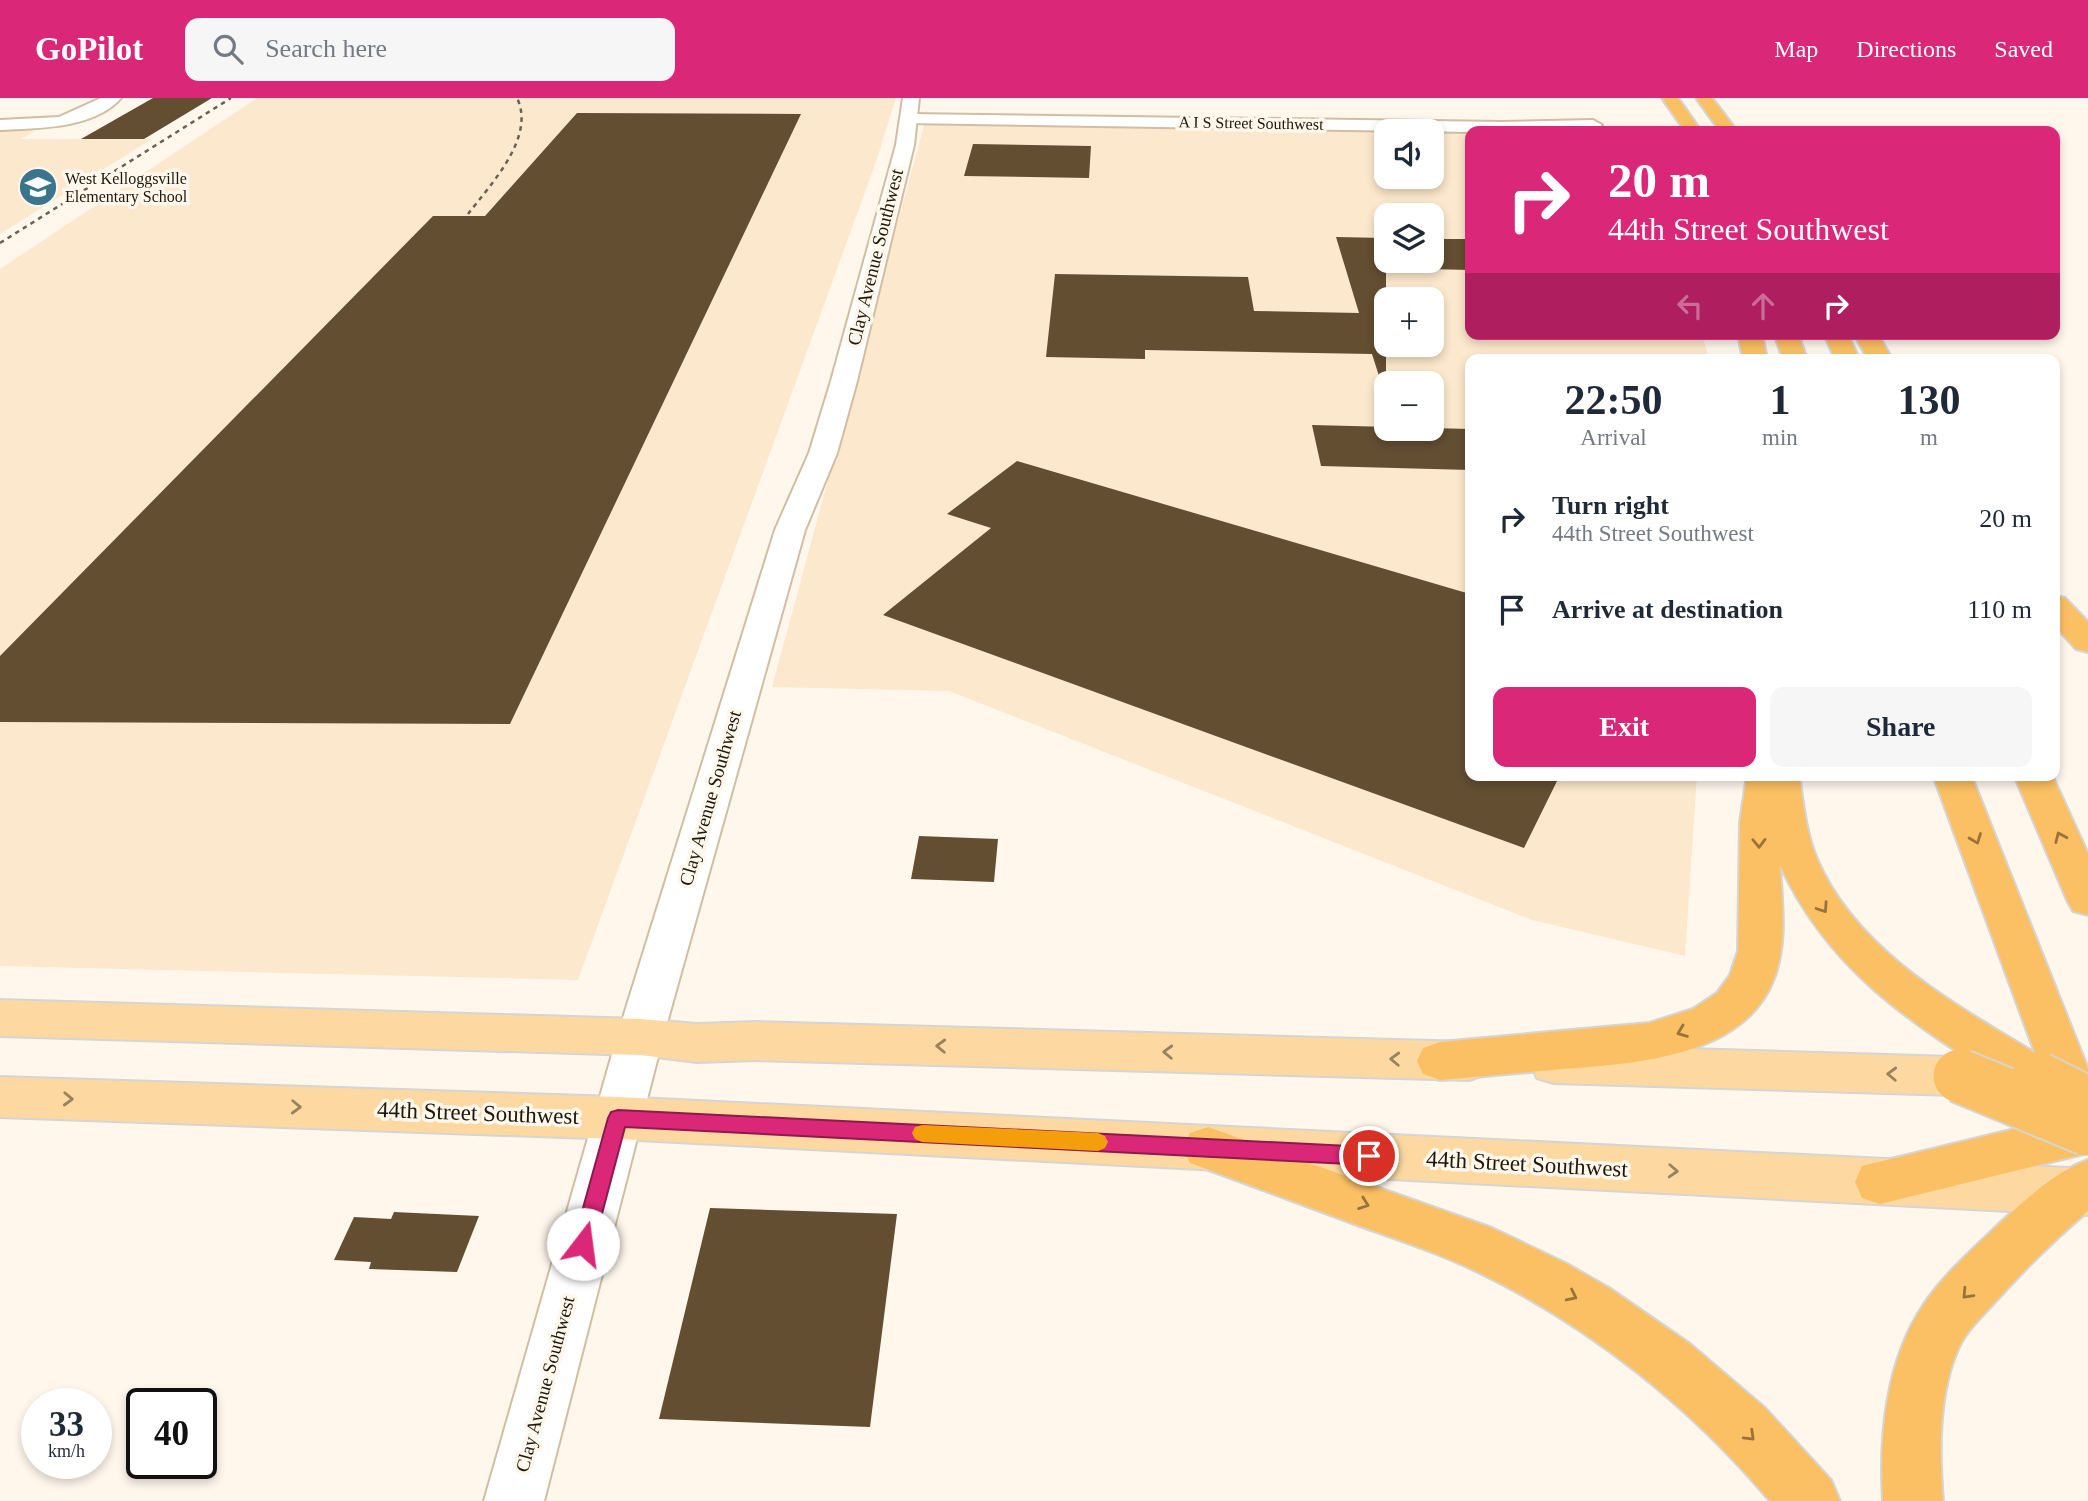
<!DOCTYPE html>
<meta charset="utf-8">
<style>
body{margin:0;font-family:"Times New Roman",serif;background:#f6f6f7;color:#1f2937;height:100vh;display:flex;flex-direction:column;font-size:26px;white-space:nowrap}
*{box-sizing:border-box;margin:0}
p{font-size:23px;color:#747a83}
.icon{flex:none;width:38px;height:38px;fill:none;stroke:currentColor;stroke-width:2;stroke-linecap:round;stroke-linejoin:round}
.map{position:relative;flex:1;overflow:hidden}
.side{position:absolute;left:1465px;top:256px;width:595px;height:427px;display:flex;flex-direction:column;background:#fff;border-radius:14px;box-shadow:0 4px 10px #0003}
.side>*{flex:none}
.hud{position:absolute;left:1465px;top:28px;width:595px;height:214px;border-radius:14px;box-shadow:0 4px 10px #0003;background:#db2777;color:#fff;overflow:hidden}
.fabs{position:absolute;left:1374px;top:21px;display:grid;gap:14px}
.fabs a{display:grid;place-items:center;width:70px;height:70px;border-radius:14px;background:#fff;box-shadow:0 4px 10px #0003;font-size:35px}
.speed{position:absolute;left:21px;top:1290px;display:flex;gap:14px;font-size:35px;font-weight:700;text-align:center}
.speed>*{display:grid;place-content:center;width:91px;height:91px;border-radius:50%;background:#fff;box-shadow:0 4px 10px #0003;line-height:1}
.speed small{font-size:18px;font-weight:400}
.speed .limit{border:4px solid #111;border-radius:10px;background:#fff;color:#111}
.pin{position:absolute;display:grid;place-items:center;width:60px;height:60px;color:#fff;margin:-30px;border:4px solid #fff;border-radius:50%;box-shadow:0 2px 7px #0007}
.me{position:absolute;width:77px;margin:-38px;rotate:15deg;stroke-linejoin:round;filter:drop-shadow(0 0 5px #0008)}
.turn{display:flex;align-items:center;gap:24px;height:147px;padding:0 28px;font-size:32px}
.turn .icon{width:91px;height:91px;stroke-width:2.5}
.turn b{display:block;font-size:49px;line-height:60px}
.lanes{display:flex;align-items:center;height:66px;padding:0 28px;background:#0003;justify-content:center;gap:35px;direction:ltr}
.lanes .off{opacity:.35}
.eta{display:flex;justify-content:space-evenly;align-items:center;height:119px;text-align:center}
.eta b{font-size:42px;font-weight:600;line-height:49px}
.cta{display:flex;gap:14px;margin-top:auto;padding:14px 28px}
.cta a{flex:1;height:80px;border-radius:14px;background:#db2777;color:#fff;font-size:28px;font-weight:600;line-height:80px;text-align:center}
.cta a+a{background:#f6f6f7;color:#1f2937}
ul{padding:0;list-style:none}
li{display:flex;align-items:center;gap:21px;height:91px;padding:0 28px}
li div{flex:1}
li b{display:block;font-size:26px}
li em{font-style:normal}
header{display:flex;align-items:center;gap:42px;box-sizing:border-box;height:98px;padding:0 35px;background:#db2777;color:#fff}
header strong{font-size:33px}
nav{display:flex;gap:38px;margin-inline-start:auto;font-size:24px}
.search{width:490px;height:63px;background:#f6f6f7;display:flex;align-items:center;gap:18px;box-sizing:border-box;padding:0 24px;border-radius:14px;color:#747a83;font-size:26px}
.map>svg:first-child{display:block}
.built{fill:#fce8cc;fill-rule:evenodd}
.building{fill:#634e31}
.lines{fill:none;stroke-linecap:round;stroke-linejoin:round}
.minor-casing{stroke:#d1bea2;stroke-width:4}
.tertiary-casing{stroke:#d1bea2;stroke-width:4}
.primary-casing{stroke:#d6d5d3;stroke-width:4}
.motorway-casing{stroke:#d6d5d3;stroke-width:4}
.minor{fill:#fff;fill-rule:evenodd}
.tertiary{fill:#fff;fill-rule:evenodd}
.primary{fill:#fdd9a1;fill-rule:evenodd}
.motorway{fill:#fbc063;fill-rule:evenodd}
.rail{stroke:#696157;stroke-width:2.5;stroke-dasharray:4.5 4.5;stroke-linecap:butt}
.motorway-bridge-casing{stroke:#d6d5d3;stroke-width:57;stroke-linecap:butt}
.motorway-bridge{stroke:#fbc063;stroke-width:53}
.oneway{stroke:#98743c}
.oneway2{stroke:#99825e}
.route{fill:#db2777;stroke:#8e194d;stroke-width:2}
.slow{fill:#f59e0b}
.labels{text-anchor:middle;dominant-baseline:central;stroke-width:7;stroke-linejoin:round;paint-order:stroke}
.far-street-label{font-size:16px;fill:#1e170d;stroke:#fff7ec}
.far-poi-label{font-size:16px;fill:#1e170d;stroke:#fff7ec;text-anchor:start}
.street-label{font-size:19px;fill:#1e170d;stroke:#fff7ec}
.near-street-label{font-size:23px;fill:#1e170d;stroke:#fff7ec}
</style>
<header>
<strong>GoPilot</strong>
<div class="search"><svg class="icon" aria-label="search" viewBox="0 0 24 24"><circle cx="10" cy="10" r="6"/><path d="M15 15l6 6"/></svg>Search here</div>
<nav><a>Map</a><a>Directions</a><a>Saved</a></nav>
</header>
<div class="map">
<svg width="2088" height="1403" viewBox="0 0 2088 1403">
<rect width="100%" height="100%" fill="#fff7ec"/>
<path class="built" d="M 257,0 L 896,0 L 876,64 L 578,882 L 0,868 L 0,171 Z
M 954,24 L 1429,33 L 1386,33 L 1386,79 L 1432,79 L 1432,33 L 1470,34 L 1470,236 L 1702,236 L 1709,261 L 1470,261 L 1470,677 L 1697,677 L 1685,858 L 1532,822 L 949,593 L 772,589 L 924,27 ZM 1386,117 L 1432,117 L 1432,163 L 1386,163 ZM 1386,201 L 1432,201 L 1432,247 L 1386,247 ZM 1386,285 L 1432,285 L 1432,331 L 1386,331 Z
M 0,33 L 35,33 L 21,41 L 152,41 L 0,136 Z"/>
<path class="building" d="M 153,0 L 212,0 L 144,41 L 81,41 Z
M 577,15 L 801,16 L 510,626 L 0,624 L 0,558 L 433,118 L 485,118 Z
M 973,46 L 1091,48 L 1089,80 L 964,78 Z
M 1336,139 L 1386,140 L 1386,163 L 1432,163 L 1432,141 L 1470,141 L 1470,172 L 1386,170 L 1386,277 L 1379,278 L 1372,256 L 1145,252 L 1145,261 L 1046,259 L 1055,176 L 1248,179 L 1254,213 L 1359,215 Z
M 1312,327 L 1470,331 L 1470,372 L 1321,368 Z
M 1017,363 L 1470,496 L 1470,677 L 1560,677 L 1524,750 L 883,517 L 991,430 L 947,416 Z
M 919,738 L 998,741 L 994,784 L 911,781 Z
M 710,1110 L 897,1116 L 870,1329 L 659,1321 Z
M 394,1114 L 479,1118 L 457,1174 L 369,1171 L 371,1164 L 334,1162 L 354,1119 L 391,1121 Z"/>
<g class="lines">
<g class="minor-casing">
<path id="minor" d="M 101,0 L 121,0 C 94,31 38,30 0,32 L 0,22 L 59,19 Z
M 910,16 L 1502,24 L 1593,22 L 1602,27 L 1593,32 L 1470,34 L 904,25 L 902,21 L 904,17 Z"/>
</g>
<g class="tertiary-casing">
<path id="tertiary" d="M 903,0 L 919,0 L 914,47 L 857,283 L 837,355 L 805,432 L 663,939 L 544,1403 L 484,1403 L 617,939 L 775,432 L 809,355 L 831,283 L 896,47 Z"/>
</g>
<g class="primary-casing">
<path id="primary" d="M 0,902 L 640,921 L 697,926 L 757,924 L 1469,944 L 1486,950 L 1492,963 L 1486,976 L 1469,982 L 757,962 L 697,964 L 640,957 L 0,938 Z
M 1554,947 L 1987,960 L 2004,965 L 2011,979 L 2004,993 L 1987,998 L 1554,985 L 1537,980 L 1531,966 L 1537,952 Z
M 0,979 L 618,999 L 2088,1071 L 2088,1117 L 618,1041 L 0,1019 Z"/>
</g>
<g class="motorway-casing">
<path id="motorway" d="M 1662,0 L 1678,0 L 1701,33 L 1685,33 Z
M 1696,0 L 1712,0 L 1737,33 L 1720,33 Z
M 1738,236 L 1762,236 L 1767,261 L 1743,261 Z
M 1774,236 L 1798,236 L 1807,261 L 1783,261 Z
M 1824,236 L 1848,236 L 1859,261 L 1835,261 Z
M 1854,236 L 1878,236 L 1892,261 L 1868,261 Z
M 2054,497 L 2065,500 L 2088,524 L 2088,554 L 2076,551 L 2054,527 Z
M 1747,677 L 1799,677 C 1803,705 1806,735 1817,761 C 1856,852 1954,906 2035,955 L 1933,677 L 1971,677 L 2088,971 L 2088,1055 L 1880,1106 L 1862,1100 L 1855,1084 L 1862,1068 L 2060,1020 L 2050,996 L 2038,1000 L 2021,995 C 1921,930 1832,880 1780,767 C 1782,806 1788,846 1773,883 C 1741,963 1624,966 1552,972 C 1515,975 1477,979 1440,982 L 1423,976 L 1417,963 L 1423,950 L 1440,944 L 1649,925 L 1693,911 L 1717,895 L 1730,877 L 1738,853 L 1740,724 Z
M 2014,677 L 2052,677 L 2088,756 L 2088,817 L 2073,813 L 2067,802 Z
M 1208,1029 L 1492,1130 L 1567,1166 L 1609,1190 L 1690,1246 L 1765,1310 L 1831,1382 L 1840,1403 L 1770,1403 C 1692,1310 1593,1231 1484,1177 C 1444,1157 1402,1143 1360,1128 C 1304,1107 1247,1086 1190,1065 L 1183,1050 L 1190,1035 Z
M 2088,1062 L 2088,1113 C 2055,1141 2025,1171 1996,1203 C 1983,1217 1967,1232 1959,1249 C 1938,1295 1939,1354 1943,1403 L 1883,1403 C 1879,1338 1886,1262 1924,1206 C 1944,1176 1975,1149 2001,1124 C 2027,1100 2055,1074 2088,1062 Z"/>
</g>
<use href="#minor" class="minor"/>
<use href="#tertiary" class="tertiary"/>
<use href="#primary" class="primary"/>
<use href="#motorway" class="motorway"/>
<path class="rail" d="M 468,116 C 491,86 536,39 517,0
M 0,145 L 231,0"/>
<g class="motorway-bridge-casing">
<path id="motorway-bridge" d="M 1960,978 L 2088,1031
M 2038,981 L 2088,1006"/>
</g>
<use href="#motorway-bridge" class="motorway-bridge"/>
</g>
<defs><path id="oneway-chevron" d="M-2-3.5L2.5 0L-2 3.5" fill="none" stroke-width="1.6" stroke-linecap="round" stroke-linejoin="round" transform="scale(1.75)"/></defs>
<g class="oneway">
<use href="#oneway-chevron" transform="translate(2060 739) rotate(-114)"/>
<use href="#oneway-chevron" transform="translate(1976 741) rotate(69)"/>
<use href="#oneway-chevron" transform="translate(1759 745) rotate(89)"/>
<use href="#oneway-chevron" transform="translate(1823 810) rotate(56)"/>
<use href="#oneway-chevron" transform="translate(1682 934) rotate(159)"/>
<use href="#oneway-chevron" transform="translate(1364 1106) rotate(20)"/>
<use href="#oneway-chevron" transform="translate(1967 1196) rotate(133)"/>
<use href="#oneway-chevron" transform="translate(1572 1198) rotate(26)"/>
<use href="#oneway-chevron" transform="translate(1750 1338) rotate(44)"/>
</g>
<g class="oneway2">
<use href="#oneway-chevron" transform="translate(941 948) rotate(-178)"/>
<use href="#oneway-chevron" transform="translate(1168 954) rotate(-178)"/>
<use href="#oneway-chevron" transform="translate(1395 961) rotate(-178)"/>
<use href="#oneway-chevron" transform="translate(1892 976) rotate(-178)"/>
<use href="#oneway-chevron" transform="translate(68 1001) rotate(2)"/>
<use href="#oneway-chevron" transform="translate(296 1009) rotate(2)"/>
<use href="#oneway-chevron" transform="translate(1673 1073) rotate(3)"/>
</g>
<path class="route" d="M 618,1012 L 1369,1049 L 1376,1052 L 1379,1058 L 1376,1064 L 1369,1067 L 625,1029 L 594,1146 L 591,1153 L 583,1156 L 576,1153 L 573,1146 L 608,1020 L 611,1014 Z"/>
<path class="slow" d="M 922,1027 L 1098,1035 L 1105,1038 L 1108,1044 L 1105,1050 L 1098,1053 L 922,1044 L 915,1041 L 912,1035 L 915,1029 Z"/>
<defs>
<g id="school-disc" transform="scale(2.0125)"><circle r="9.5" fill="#3a758d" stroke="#fff7ec"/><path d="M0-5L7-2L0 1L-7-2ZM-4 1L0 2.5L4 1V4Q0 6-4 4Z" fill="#fff"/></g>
</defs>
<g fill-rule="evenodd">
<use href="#school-disc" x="38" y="89"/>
</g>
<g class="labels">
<g class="far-street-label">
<text transform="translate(1251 25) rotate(1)">A I S Street Southwest</text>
</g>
<g class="far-poi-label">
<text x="65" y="80">West Kelloggsville<tspan x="65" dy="18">Elementary School</tspan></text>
</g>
<g class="street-label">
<text transform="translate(875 159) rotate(-76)">Clay Avenue Southwest</text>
<text transform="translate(710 700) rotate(-74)">Clay Avenue Southwest</text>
<text transform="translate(545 1286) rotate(-75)">Clay Avenue Southwest</text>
</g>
<g class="near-street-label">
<text transform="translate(478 1015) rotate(2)">44th Street Southwest</text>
<text transform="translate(1527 1066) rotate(3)">44th Street Southwest</text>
</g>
</g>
</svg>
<div class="fabs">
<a><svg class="icon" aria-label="sound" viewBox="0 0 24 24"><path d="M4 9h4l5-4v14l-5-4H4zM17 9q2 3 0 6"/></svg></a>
<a><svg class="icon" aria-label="layers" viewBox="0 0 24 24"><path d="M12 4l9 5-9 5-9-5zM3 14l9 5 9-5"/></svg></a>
<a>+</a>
<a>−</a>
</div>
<div class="speed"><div>33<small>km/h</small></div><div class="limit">40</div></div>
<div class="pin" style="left:1369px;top:1058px;background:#d93025"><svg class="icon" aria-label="arrive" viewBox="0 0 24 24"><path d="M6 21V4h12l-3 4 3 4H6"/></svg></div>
<svg class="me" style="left:583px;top:1146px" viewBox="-20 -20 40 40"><circle r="19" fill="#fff"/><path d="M0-13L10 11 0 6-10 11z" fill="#db2777"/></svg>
<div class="hud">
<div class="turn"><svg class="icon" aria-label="right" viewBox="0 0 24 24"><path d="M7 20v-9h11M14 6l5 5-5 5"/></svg><div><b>20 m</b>44th Street Southwest</div></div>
<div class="lanes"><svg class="icon off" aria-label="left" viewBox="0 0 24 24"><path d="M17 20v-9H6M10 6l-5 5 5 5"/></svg><svg class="icon off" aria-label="ahead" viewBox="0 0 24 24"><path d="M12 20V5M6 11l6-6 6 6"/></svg><svg class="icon" aria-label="right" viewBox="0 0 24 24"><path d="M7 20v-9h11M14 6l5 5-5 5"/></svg></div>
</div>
<section class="side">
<div class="eta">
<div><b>22:50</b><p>Arrival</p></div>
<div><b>1</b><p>min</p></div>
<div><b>130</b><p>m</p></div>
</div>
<ul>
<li><svg class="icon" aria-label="right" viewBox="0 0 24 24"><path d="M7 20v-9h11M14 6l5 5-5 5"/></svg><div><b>Turn right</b><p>44th Street Southwest</p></div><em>20 m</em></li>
<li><svg class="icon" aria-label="arrive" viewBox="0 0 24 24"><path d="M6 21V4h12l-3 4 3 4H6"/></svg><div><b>Arrive at destination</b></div><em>110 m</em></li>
</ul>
<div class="cta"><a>Exit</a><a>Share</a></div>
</section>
</div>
